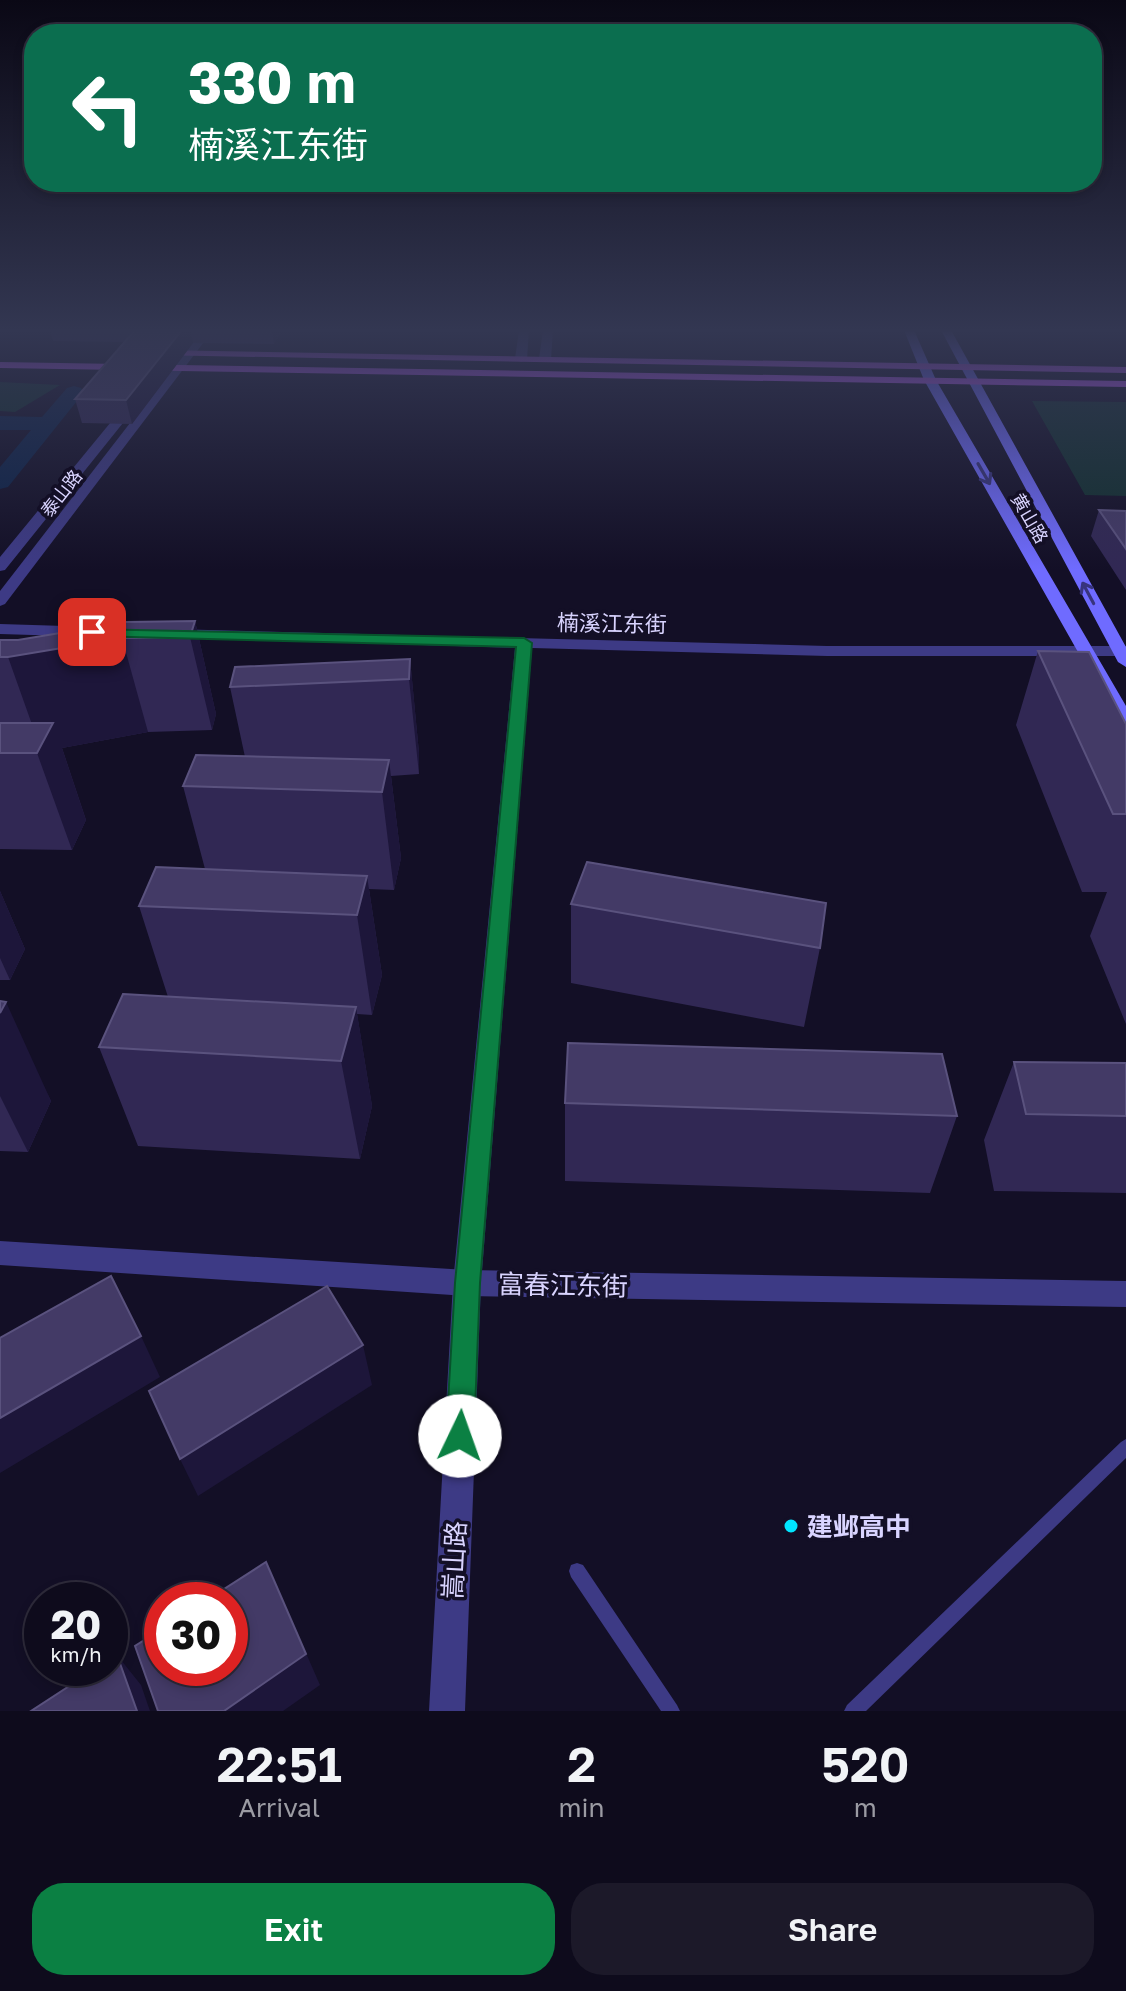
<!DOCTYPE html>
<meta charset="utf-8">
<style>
body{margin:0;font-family:"Golos Text","Noto Sans SC",sans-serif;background:#1c1929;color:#f1f3f6;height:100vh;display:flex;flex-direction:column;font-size:30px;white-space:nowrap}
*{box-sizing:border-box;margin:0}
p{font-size:26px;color:#9b9ba3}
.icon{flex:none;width:44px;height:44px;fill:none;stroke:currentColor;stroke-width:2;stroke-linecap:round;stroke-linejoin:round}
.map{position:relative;height:1711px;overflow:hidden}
.sheet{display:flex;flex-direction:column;background:#0e0b1c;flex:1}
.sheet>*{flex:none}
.top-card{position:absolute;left:24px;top:24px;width:1078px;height:168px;border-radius:32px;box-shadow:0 4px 12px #0003,0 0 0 2px #2e2b3b;background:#0b6e4f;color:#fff;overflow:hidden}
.speed{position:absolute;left:24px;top:1582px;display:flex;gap:16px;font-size:40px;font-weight:700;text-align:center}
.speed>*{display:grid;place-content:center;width:104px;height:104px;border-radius:50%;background:#0e0b1c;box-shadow:0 4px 12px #0003,0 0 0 2px #2e2b3b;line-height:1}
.speed small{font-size:20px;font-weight:400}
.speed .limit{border:12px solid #d22;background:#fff;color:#111}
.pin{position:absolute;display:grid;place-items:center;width:68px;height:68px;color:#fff;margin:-34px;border-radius:16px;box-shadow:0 4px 12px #0006}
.me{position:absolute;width:88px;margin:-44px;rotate:3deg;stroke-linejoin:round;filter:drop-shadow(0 0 6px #0008)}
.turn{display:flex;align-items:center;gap:28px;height:168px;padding:0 32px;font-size:36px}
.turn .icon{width:104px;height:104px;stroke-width:2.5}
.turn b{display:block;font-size:56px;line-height:68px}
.eta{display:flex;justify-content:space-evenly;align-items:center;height:136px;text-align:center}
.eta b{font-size:48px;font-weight:600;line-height:56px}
.action{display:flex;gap:16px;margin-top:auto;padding:16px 32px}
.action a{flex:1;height:92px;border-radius:32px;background:#0b8043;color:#fff;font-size:32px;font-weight:600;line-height:92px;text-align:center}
.action a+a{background:#1c1929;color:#f1f3f6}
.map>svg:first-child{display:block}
.green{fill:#12302f}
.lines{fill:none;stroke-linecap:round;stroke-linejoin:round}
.river{fill:#0c2248;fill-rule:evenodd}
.service{fill:#3d3a85;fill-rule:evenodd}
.minor{fill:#3d3a85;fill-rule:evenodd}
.tertiary{fill:#3d3a85;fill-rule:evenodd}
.secondary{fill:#6f6bff;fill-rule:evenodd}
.primary{fill:#c25bff;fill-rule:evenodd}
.wall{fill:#312854}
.shaded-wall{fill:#1d163a}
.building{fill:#433a66;stroke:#5a527e;stroke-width:2}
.oneway{stroke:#38347d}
.route{fill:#0b8043;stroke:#07532c;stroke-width:2}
.poi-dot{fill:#00e5ff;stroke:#130f26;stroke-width:3}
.labels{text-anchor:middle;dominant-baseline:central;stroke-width:7;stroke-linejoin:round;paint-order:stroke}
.far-street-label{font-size:18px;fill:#d9d4ff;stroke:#130f26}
.street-label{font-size:22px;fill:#d9d4ff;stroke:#130f26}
.near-street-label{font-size:26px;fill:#d9d4ff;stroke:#130f26}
.near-poi-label{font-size:26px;font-weight:bold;fill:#d9d4ff;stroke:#130f26;text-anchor:start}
</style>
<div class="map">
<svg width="1126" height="1711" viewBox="0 0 1126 1711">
<rect width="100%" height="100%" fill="#130f26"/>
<path class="green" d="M 0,382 L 60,385 L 15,412 L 0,411 Z
M 1032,401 L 1126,402 L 1126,496 L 1085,495 Z"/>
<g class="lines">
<path class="river" d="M 74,386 L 81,388 L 84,392 L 81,396 L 8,487 L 0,489 L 0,467 L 31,430 L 0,430 L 0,416 L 42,417 L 67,388 Z"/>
<path class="service" d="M 1126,1439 L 1126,1458 L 866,1711 L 844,1711 L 847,1705 L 1121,1442 Z
M 577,1563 L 583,1565 L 677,1705 L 680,1711 L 661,1711 L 571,1577 L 569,1571 L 571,1565 Z"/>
<path class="minor" d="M 519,330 L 529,330 L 527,359 L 521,362 L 515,359 Z
M 543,330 L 553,330 L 551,359 L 545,362 L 539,359 Z
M 0,624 L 98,627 L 106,632 L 98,637 L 0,634 Z
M 170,629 L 827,646 L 1126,646 L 1126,656 L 827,656 L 532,648 L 481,1283 L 465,1711 L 429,1711 L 453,1283 L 515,648 L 164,637 L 164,631 Z"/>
<path class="tertiary" d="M 202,330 L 213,330 L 5,604 L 0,606 L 0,591 Z
M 129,400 L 139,403 L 5,570 L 0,571 L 0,557 Z
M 0,1241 L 467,1270 L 1126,1281 L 1126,1307 L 467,1296 L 0,1265 Z"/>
<path class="secondary" d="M 904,330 L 914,330 L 936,380 L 1126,706 L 1126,726 L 1117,721 L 924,380 Z
M 941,330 L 951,330 L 1126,647 L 1126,667 L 1118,662 Z"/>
<path class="primary" d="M 158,350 L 1126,367 L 1126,373 L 154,355 L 153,353 Z
M 0,362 L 1126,381 L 1126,387 L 0,368 Z"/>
</g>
<path class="wall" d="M 50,330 L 280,330 L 281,333 L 274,344 L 193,343 L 132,424 L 82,423 L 75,399 L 125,342 L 53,341 Z
M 1099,510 L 1126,511 L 1126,590 L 1091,536 Z
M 195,621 L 216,714 L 212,730 L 148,732 L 62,748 L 86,820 L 72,850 L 0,849 L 0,640 L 18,640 Z
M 1038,651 L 1126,724 L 1126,1024 L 1090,936 L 1107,892 L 1082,892 L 1016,725 Z
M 410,659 L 419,753 L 419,774 L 391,776 L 401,858 L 394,890 L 369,889 L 382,975 L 372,1015 L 357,1014 L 372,1106 L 360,1159 L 138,1146 L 99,1047 L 168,997 L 139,906 L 205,869 L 183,786 L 245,757 L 230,687 Z
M 0,891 L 25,949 L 10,980 L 0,980 Z
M 571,904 L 820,948 L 804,1027 L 571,983 Z
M 0,1001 L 51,1101 L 28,1152 L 0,1151 Z
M 1014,1062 L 1126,1063 L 1126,1193 L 994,1191 L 984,1140 Z
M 565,1103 L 957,1116 L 930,1193 L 565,1181 Z"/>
<path class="shaded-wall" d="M 182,330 L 191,330 L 193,343 L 132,424 L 126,400 Z
M 272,330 L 280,330 L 281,333 L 274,344 Z
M 195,621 L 216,714 L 212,730 L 190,637 Z
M 122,638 L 148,732 L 62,748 L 86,820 L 72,850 L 37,753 L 40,747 L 8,657 Z
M 410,659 L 419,753 L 419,774 L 409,679 Z
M 389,760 L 401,858 L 394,890 L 382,792 Z
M 367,876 L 382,975 L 372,1015 L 357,915 Z
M 0,891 L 25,949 L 10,980 L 0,958 Z
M 6,1002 L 51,1101 L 28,1152 L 0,1096 L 0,1013 Z
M 356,1007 L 372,1106 L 360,1159 L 341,1061 Z
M 141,1336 L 160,1377 L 0,1473 L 0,1418 Z
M 363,1345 L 372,1385 L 198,1496 L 180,1459 Z
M 266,1562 L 320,1685 L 283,1711 L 224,1711 Z
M 117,1655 L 141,1685 L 150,1711 L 137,1711 Z"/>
<path class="building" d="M 135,330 L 182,330 L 126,400 L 75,399 Z
M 1099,510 L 1126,511 L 1126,549 Z
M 195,621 L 190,637 L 122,638 L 8,657 L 0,657 L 0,640 L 18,640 L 126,622 Z
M 1038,651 L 1089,652 L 1126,724 L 1126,814 L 1113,814 Z
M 410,659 L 409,679 L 230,687 L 235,667 Z
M 0,723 L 53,723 L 37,753 L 0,753 Z
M 196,755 L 389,760 L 382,792 L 183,786 Z
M 587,862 L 826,903 L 820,948 L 571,904 Z
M 156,867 L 367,876 L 357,915 L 139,906 Z
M 123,994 L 356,1007 L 341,1061 L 99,1047 Z
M 0,1001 L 6,1002 L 0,1013 Z
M 568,1043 L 942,1054 L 957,1116 L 565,1103 Z
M 1014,1062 L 1126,1063 L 1126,1116 L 1026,1114 Z
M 111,1276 L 141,1336 L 0,1418 L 0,1338 Z
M 327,1286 L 363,1345 L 180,1459 L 149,1391 Z
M 266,1562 L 306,1654 L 224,1711 L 158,1711 L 135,1646 L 162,1629 L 162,1668 L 230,1668 L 230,1600 L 207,1600 Z
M 117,1655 L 137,1711 L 31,1711 L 97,1668 L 110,1668 L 110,1659 Z"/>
<defs><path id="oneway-shaft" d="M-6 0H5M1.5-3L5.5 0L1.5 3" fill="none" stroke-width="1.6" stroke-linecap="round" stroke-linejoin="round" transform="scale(2)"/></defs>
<g class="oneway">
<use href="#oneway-shaft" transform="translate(984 474) rotate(60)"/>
<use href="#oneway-shaft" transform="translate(1088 593) rotate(-118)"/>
</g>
<linearGradient id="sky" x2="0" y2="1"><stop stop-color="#0a0815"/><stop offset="0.58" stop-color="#333752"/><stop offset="1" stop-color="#333752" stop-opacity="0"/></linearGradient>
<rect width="1126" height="570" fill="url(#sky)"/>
<path class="route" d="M 87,629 L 524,638 L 532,643 L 480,1283 L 474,1436 L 470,1446 L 460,1450 L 450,1446 L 446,1436 L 455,1283 L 516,647 L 92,636 L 85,632 Z"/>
<circle class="poi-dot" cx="791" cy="1526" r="8"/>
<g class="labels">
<g class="far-street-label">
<text transform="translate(61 493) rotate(-52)">泰山路</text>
<text transform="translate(1030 518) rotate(60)">黄山路</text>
</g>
<g class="street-label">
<text transform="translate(612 623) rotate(1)">楠溪江东街</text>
</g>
<g class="near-street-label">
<text transform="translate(563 1285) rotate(1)">富春江东街</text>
<text transform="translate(454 1560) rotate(-87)">嵩山路</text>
</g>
<g class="near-poi-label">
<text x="807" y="1526">建邺高中</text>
</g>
</g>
</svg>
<div class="speed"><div>20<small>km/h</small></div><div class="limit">30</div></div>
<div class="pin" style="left:92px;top:632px;background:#d93025"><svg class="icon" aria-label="arrive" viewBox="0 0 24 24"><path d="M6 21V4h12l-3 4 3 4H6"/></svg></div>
<svg class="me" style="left:460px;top:1436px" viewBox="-20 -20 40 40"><circle r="19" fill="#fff"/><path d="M0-13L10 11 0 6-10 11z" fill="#0b8043"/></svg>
<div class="top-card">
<div class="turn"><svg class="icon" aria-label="left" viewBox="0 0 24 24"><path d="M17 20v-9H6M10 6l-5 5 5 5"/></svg><div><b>330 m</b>楠溪江东街</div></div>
</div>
</div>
<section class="sheet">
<div class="eta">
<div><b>22:51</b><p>Arrival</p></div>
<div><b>2</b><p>min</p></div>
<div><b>520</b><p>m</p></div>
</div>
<div class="action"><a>Exit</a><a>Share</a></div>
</section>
